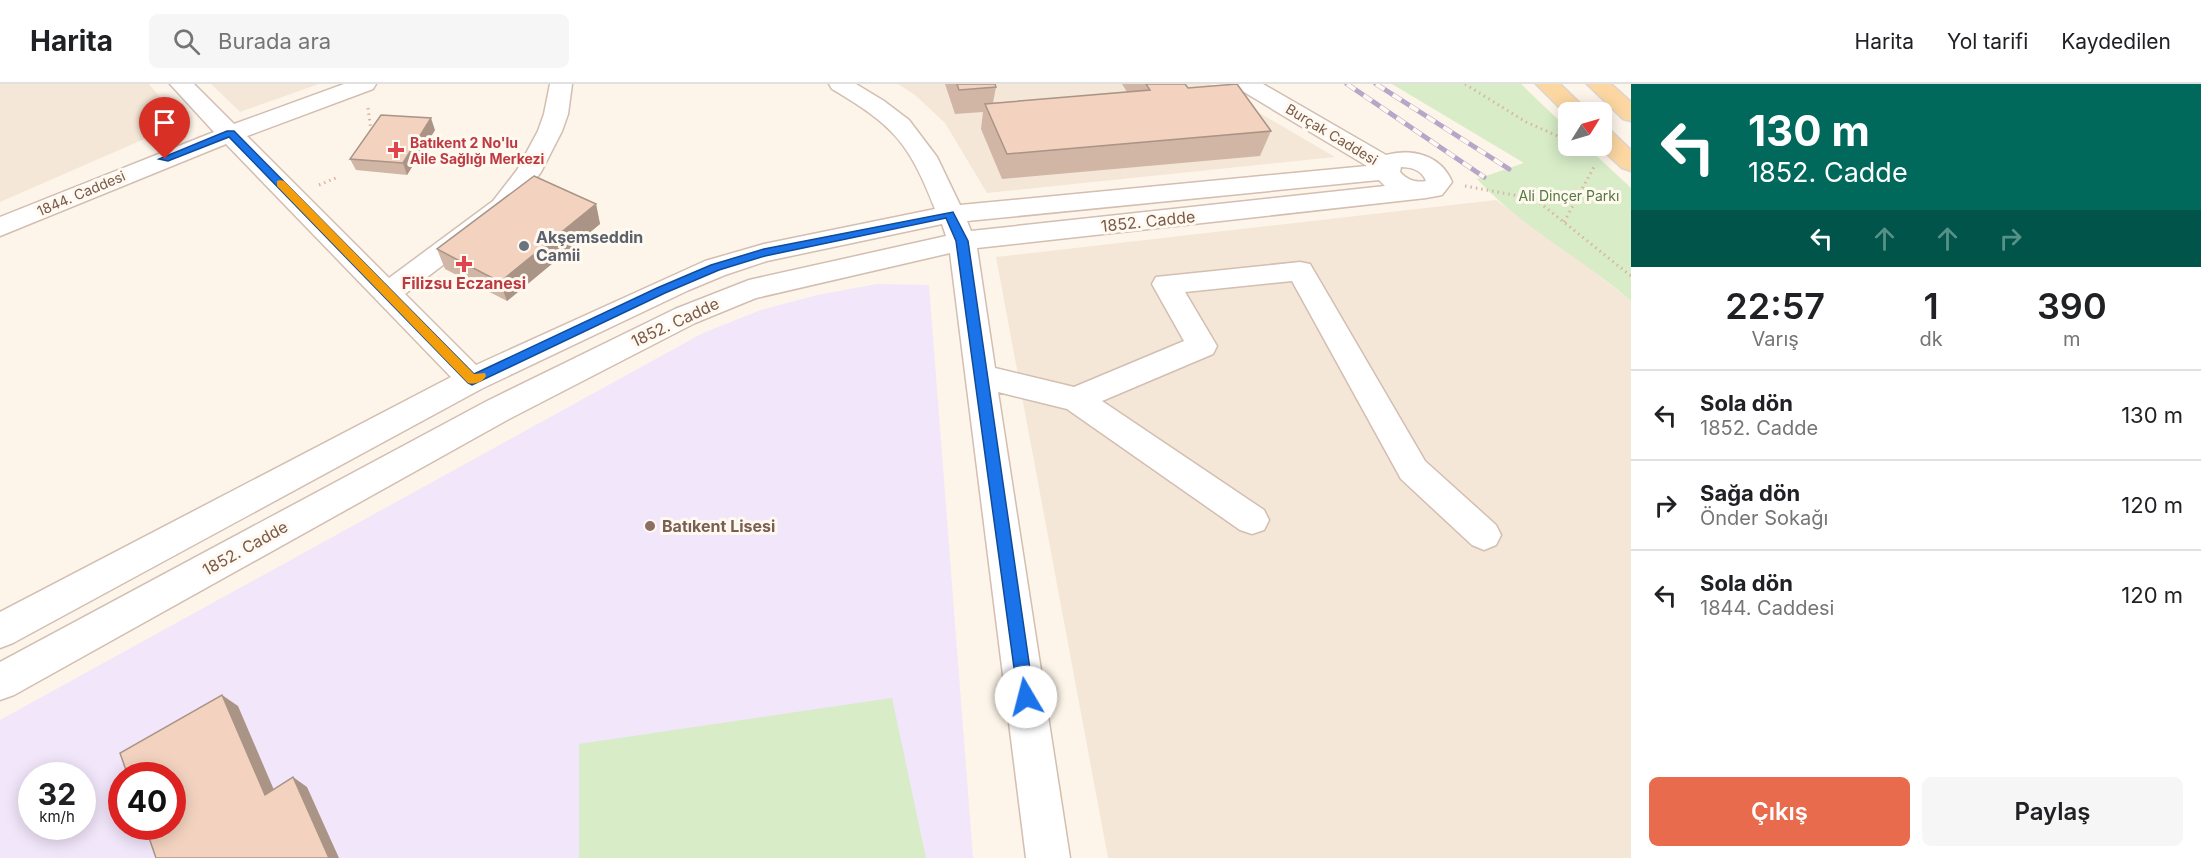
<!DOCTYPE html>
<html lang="tr">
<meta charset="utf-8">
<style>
body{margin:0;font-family:Inter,sans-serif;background:#f6f6f6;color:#202124;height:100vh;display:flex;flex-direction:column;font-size:22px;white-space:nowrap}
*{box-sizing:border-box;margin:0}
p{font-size:20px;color:#757577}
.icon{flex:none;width:33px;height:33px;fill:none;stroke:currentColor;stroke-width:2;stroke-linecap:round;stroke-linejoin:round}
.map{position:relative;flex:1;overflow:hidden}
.details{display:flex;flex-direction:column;background:#fff;width:570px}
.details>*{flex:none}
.banner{background:#00695c;color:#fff;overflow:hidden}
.needle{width:39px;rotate:53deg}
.tools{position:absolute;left:1558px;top:18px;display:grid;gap:12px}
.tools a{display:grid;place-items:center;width:54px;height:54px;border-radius:9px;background:#fff;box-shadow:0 3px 15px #0003;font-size:30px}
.speed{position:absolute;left:18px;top:678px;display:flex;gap:12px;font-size:30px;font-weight:700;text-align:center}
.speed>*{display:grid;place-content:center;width:78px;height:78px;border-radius:50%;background:#fff;box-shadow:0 3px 15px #0003;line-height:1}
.speed small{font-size:15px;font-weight:400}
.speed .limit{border:9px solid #d22;background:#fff;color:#111}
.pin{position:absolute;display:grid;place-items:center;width:51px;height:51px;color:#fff;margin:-62px -26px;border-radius:50% 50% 50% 0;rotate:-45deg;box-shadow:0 0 6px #0007}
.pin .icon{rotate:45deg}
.me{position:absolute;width:66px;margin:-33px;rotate:352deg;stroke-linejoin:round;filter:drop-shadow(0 0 4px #0008)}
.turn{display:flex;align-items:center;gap:21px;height:126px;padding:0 18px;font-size:27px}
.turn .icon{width:78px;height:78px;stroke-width:2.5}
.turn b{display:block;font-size:42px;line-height:51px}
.lanes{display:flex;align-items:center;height:57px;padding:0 18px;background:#0003;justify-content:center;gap:30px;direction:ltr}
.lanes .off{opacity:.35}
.eta{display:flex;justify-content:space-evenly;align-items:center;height:102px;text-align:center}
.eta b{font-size:36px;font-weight:600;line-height:42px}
.button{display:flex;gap:12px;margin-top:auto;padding:12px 18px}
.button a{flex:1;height:69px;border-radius:9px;background:#e96b4d;color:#fff;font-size:24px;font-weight:600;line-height:69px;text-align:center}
.button a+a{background:#f6f6f6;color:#202124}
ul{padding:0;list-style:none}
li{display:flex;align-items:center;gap:18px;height:90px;padding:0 18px;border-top:2px solid #e0e0e0}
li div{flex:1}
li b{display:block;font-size:22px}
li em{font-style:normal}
header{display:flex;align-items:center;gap:36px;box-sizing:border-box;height:84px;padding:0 30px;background:#fff;border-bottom:2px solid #e0e0e0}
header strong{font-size:28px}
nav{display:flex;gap:33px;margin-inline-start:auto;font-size:21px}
.search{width:420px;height:54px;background:#f6f6f6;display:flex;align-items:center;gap:15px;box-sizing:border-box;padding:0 21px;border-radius:9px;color:#757577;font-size:22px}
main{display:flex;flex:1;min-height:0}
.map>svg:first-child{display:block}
.residential{fill:#f5e7d7}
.education{fill:#f2e6fa;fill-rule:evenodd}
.green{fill:#d7ecc7}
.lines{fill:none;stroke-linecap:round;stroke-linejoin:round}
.minor-casing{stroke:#d3beb1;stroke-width:3}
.major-casing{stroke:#dcd4d0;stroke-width:3}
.path{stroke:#d9b6a3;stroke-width:3;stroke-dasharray:1.5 4;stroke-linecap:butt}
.minor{fill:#fff;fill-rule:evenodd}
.major{fill:#fcd7a1;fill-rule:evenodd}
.rail-casing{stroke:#b7a6c8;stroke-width:5}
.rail{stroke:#fff9f0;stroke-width:4;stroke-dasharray:10;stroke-linecap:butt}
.wall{fill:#d1b5a5}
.shaded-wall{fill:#aa9486}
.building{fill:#f3d3c0;stroke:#aa9486;stroke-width:1.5}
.route{fill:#1a73e8;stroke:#114b97;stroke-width:1.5}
.slow{fill:#f59e0b}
.health-dot{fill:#e0444e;stroke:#fff9f0;stroke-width:2}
.worship-dot{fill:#6b7280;stroke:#fff9f0;stroke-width:2}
.education-dot{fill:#8d6e63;stroke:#fff9f0;stroke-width:2}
.labels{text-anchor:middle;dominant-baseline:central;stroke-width:6;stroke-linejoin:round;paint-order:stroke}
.far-street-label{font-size:14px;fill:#795a4b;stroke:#fff9f0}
.far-health-label{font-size:14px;font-weight:bold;fill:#be3a42;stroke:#fff9f0;text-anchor:start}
.far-park-label{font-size:14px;fill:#527940;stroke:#fff9f0}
.street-label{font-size:16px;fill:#795a4b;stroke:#fff9f0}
.worship-label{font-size:16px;font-weight:bold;fill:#5b616d;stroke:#fff9f0;text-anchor:start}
.health-label{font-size:16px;font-weight:bold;fill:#be3a42;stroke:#fff9f0}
.education-label{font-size:16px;font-weight:bold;fill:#785e54;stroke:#fff9f0;text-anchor:start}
</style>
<header>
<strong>Harita</strong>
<div class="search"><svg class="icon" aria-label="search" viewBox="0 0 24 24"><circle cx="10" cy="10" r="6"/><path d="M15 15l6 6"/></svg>Burada ara</div>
<nav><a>Harita</a><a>Yol tarifi</a><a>Kaydedilen</a></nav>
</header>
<main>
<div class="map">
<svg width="1631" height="774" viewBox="0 0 1631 774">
<rect width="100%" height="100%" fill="#fdf5e9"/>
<path class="residential" d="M 0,0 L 149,0 L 181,39 L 0,118 Z
M 211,0 L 319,0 L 240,28 Z
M 898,0 L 1210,0 L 1335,73 L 987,109 L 945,39 L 915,11 Z
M 1496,116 L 1571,169 L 1631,217 L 1631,774 L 1108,774 L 996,173 Z"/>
<path class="education" d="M 877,200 L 929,201 L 973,774 L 0,774 L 0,636 L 703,249 L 761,226 L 817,211 ZM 32,692 L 82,692 L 82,742 L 32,742 ZM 122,692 L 172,692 L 172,742 L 122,742 Z"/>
<path class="green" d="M 1392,0 L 1521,0 L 1569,46 L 1569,62 L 1586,62 L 1631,104 L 1631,217 C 1582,174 1521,143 1477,95 L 1524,79 Z
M 892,614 L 926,774 L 579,774 L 579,660 Z"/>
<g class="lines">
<g class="minor-casing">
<path id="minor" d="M 170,0 L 194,0 L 234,40 L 344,0 L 376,0 L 373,5 L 247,52 L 389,194 L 493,117 L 517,86 L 538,47 L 544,30 L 550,0 L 572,0 L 568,30 L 562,47 L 541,88 L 511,129 L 405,210 L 476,281 L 705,177 L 764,160 L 935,125 C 909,58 893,41 832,5 L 829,0 L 856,0 L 884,17 L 909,36 L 937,73 L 960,121 L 1367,82 L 1239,5 L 1236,0 L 1263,0 L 1386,71 C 1412,64 1441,71 1452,98 L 1442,111 L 1426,114 L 977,164 L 995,284 L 1074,303 L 1184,257 L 1152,200 L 1156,193 L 1300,178 L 1310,180 L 1425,377 L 1496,441 L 1501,451 L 1496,461 L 1484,466 L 1472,461 L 1401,395 L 1292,197 L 1185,208 L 1217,262 L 1213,270 L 1102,317 L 1264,426 L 1269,436 L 1264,446 L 1252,450 L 1240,446 L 1067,325 L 998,308 L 1070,774 L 1026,774 L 950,169 L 756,214 L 695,239 L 509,335 L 14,611 L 0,616 L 0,578 L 487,317 L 675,225 L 749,196 L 946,152 L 942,140 L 767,177 L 725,191 L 689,206 L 483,304 L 13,559 L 0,564 L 0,528 L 451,293 L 226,60 L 0,152 L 0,133 L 214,48 ZM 1401,83 C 1411,83 1422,86 1426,97 C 1416,99 1407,96 1400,88 ZM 1379,96 L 1385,102 L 971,147 L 967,137 Z"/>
</g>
<g class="major-casing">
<path id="major" d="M 1536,0 L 1560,0 L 1589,28 L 1569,28 L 1569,33 Z
M 1587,0 L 1611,0 L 1631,18 L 1631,37 L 1623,35 Z
M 1602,45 L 1611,47 L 1631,66 L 1631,87 L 1622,84 L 1598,62 L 1602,62 Z"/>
</g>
<path class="path" d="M 1465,0 L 1526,38 L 1569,57
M 368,24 L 371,47
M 319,101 L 338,93
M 1465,102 L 1535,115 L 1631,192
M 1564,138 L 1594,83"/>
<use href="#minor" class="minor"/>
<use href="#major" class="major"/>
<g class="rail-casing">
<path id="rail" d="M 1347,0 L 1484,93
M 1376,0 L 1509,85"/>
</g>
<use href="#rail" class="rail"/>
</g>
<path class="wall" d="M 945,0 L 995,0 L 996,3 L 993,19 L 1127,8 L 1122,0 L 1185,0 L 1188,4 L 1271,47 L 1260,72 L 1002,95 L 981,45 L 983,28 L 955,30 Z
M 435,46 L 407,91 L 356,86 L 350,75 Z
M 596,120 L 600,140 L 507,217 L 445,185 L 437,165 Z"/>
<path class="shaded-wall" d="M 431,34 L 435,46 L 407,91 L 403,79 Z
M 596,120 L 600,140 L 507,217 L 500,198 Z
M 222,611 L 238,622 L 280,720 L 265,711 Z
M 293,693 L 307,703 L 339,774 L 329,774 Z"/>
<path class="building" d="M 957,0 L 995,0 L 996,3 L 959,6 Z
M 1146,0 L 1185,0 L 1188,4 L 1237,0 L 1271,47 L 1007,70 L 985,20 L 1150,6 Z
M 381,31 L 431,34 L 403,79 L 350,75 Z
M 534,92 L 596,120 L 500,198 L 437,165 Z
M 222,611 L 265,711 L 293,693 L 329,774 L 156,774 L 145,742 L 172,742 L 172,692 L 128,692 L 120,669 Z"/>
<path class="route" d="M 227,47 L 234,47 L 474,290 L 657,204 L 711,181 L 764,165 L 953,128 L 968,157 L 1034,613 L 1032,619 L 1026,621 L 1020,619 L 1018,613 L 956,157 L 946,134 L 765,172 L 719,186 L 665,209 L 472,301 L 468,299 L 229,53 L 168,77 L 159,75 Z"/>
<path class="slow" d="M 280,96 L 284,97 L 474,290 L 485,289 L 486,292 C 483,298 474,301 468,299 L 277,102 L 277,97 Z"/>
<g class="health-dot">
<path d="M393 57h6v6h6v6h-6v6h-6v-6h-6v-6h6z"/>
<path d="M461 171h6v6h6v6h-6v6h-6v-6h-6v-6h6z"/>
</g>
<circle class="worship-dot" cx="524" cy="162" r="6"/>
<circle class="education-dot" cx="650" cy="442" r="6"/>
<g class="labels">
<g class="far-street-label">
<text transform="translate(1332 50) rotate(31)">Burçak Caddesi</text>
<text transform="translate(81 109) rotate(-23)">1844. Caddesi</text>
</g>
<g class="far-health-label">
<text x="410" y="58">Batıkent 2 No'lu<tspan x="410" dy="16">Aile Sağlığı Merkezi</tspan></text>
</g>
<g class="far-park-label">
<text x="1569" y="111">Ali Dinçer Parkı</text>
</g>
<g class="street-label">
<text transform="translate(1148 137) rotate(-6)">1852. Cadde</text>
<text transform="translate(675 238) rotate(-25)">1852. Cadde</text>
<text transform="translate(245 464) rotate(-29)">1852. Cadde</text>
</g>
<g class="worship-label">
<text x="536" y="153">Akşemseddin<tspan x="536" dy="18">Camii</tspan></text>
</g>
<g class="health-label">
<text x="464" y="199">Filizsu Eczanesi</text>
</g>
<g class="education-label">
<text x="662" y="442">Batıkent Lisesi</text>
</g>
</g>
</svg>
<div class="tools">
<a><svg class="needle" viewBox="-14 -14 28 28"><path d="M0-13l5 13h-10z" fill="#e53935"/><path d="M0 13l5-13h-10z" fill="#757577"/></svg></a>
</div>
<div class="speed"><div>32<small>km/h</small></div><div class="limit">40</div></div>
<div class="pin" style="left:165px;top:75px;background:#d93025"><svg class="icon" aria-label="arrive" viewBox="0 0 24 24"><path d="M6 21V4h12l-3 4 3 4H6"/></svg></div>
<svg class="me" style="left:1026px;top:613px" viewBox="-20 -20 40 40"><circle r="19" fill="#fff"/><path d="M0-13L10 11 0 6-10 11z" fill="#1a73e8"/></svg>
</div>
<section class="details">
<div class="banner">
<div class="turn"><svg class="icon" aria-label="left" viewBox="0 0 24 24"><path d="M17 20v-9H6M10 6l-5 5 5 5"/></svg><div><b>130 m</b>1852. Cadde</div></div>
<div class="lanes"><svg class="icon" aria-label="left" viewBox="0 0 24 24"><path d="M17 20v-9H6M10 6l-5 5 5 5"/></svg><svg class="icon off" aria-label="ahead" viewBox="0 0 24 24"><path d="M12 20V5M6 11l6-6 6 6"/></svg><svg class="icon off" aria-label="ahead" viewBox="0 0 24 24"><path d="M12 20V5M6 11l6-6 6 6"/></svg><svg class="icon off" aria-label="right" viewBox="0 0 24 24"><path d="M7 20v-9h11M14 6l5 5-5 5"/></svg></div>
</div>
<div class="eta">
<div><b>22:57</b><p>Varış</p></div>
<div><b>1</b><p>dk</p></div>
<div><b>390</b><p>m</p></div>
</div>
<ul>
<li><svg class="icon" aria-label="left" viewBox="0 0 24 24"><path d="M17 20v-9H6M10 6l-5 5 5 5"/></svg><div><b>Sola dön</b><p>1852. Cadde</p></div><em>130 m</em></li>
<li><svg class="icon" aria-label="right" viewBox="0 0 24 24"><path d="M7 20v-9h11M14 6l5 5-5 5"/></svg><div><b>Sağa dön</b><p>Önder Sokağı</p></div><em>120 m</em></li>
<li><svg class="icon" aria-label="left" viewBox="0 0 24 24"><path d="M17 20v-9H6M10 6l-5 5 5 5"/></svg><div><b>Sola dön</b><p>1844. Caddesi</p></div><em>120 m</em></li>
</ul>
<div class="button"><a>Çıkış</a><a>Paylaş</a></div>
</section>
</main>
